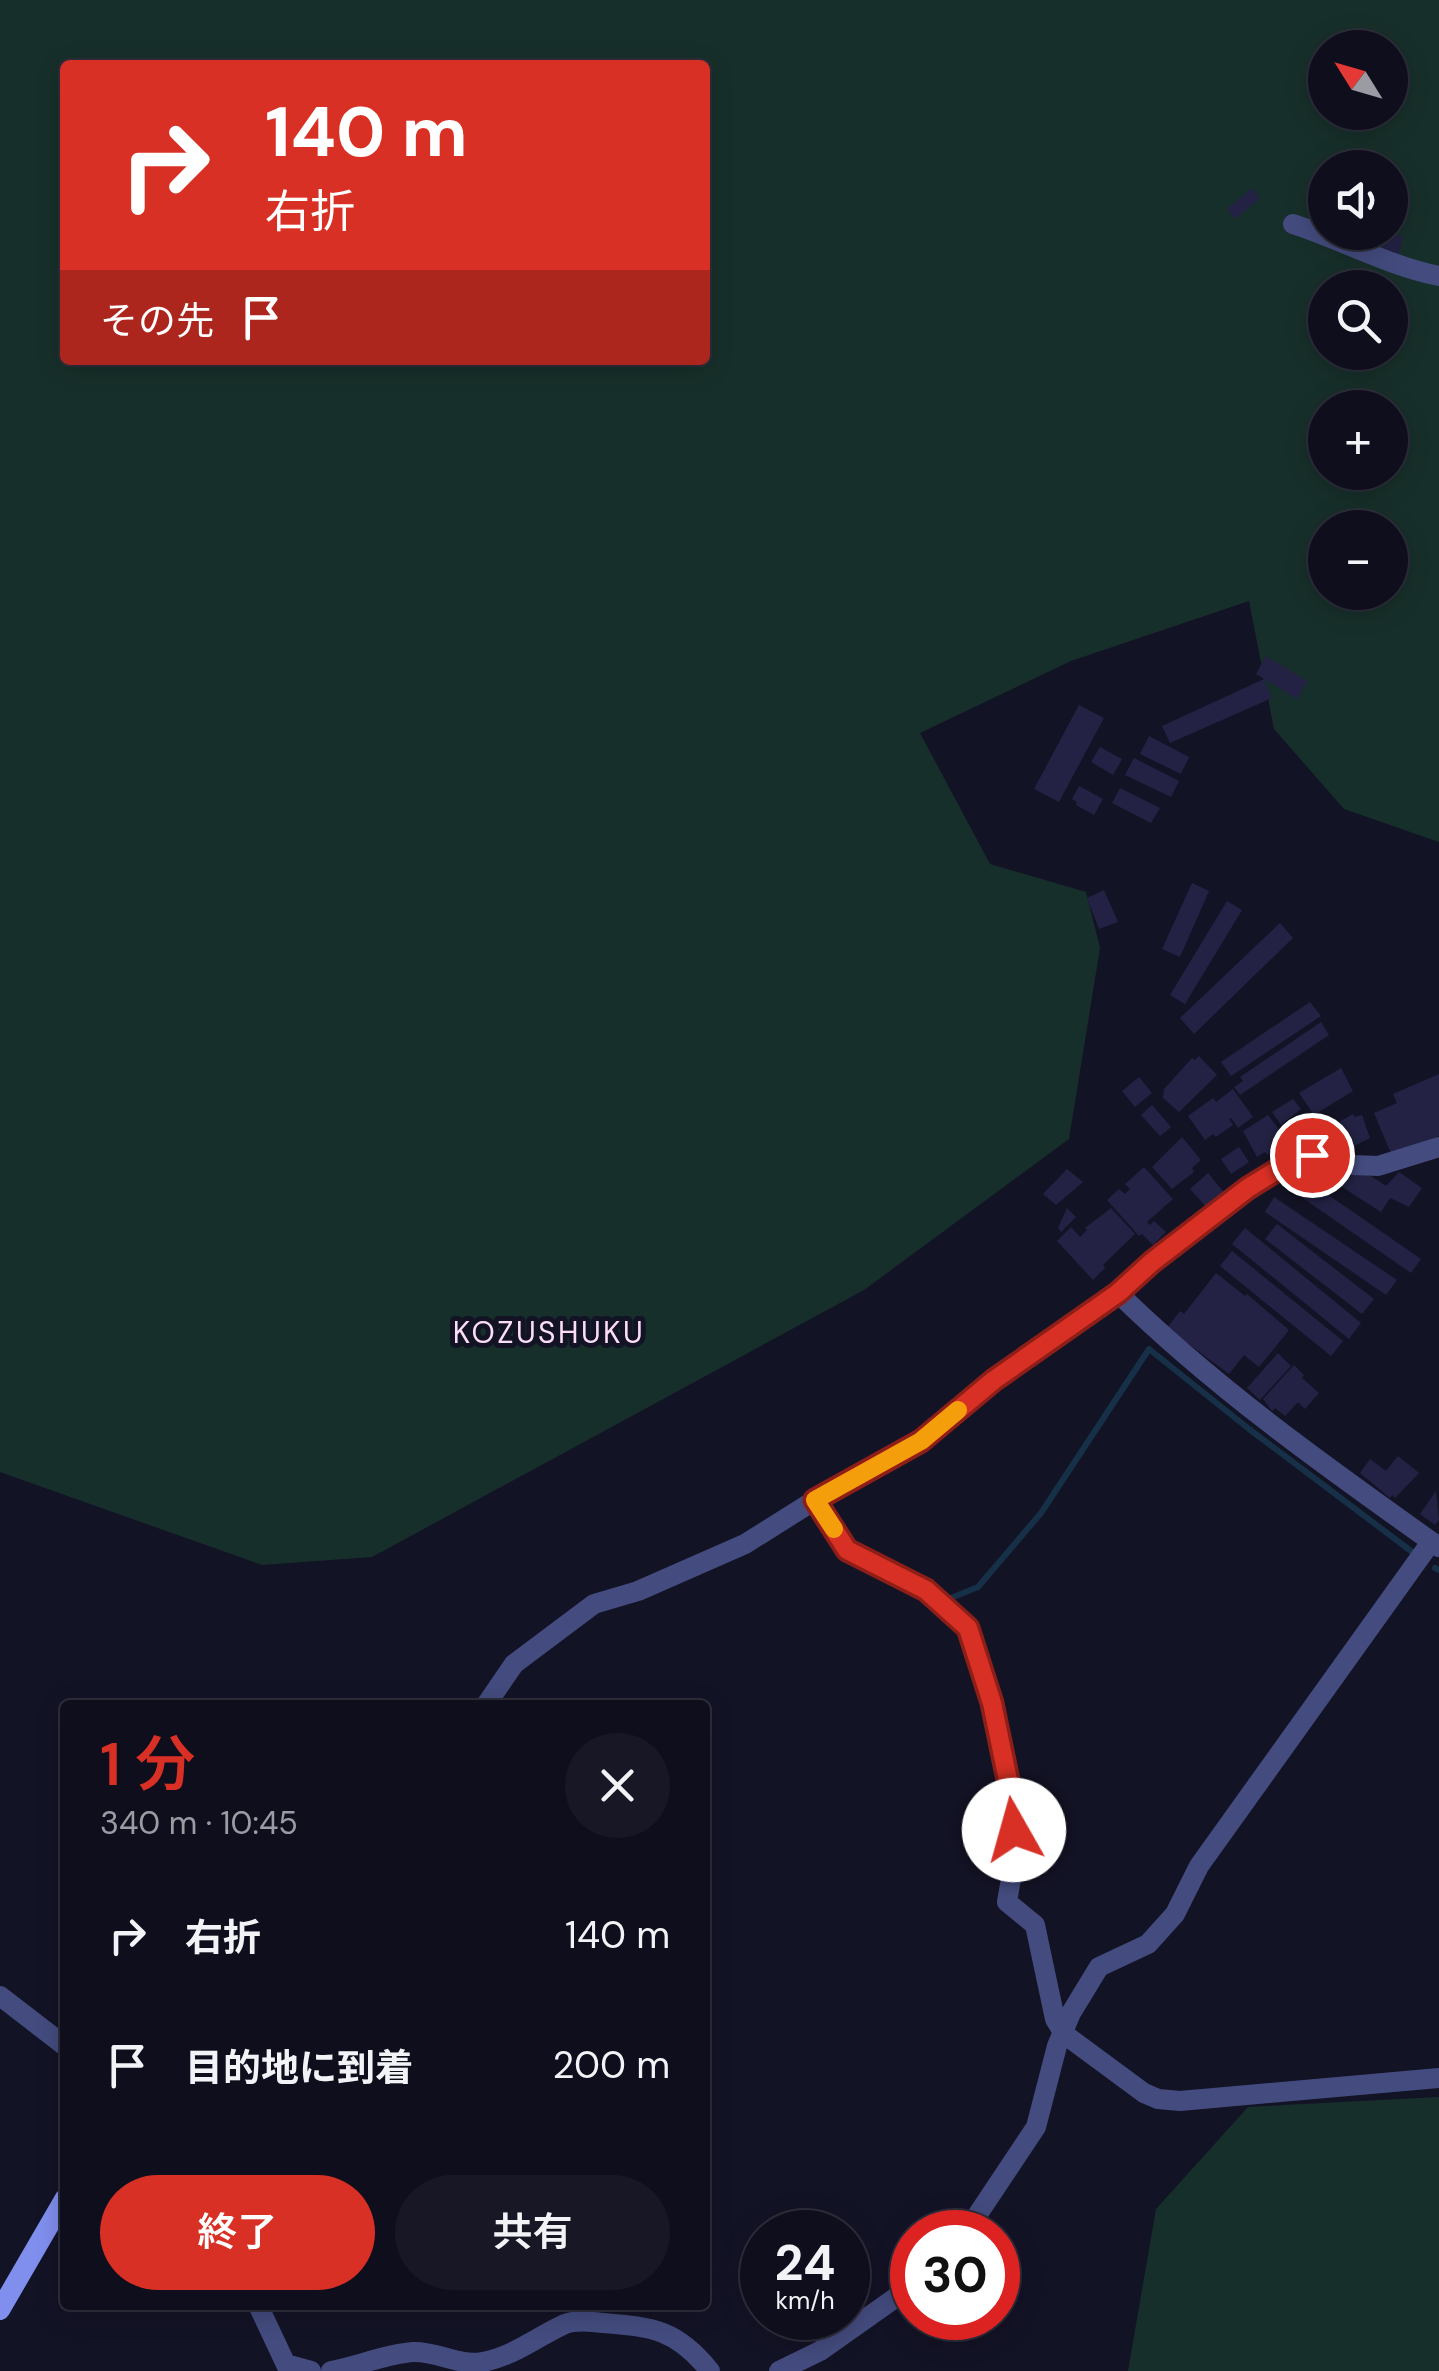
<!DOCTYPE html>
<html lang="ja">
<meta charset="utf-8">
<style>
body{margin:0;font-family:"DM Sans","Noto Sans JP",sans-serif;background:#171725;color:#f1f3f6;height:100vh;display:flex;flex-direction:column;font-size:38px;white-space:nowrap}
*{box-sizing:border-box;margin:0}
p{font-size:32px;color:#9b9ca3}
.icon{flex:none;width:55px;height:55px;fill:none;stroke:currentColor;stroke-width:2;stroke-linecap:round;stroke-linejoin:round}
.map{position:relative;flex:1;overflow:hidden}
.panel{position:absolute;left:60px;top:1700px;width:650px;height:610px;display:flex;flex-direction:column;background:#0e0e1c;border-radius:10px;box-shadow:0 5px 25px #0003,0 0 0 2px #2e2e3b}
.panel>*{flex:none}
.hud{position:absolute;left:60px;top:60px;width:650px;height:305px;border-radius:10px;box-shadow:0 5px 25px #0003,0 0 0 2px #2e2e3b;background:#d93025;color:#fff;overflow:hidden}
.needle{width:65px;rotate:307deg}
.tools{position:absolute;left:1308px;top:30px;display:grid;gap:20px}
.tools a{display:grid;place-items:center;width:100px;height:100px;border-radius:50%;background:#0e0e1c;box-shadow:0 5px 25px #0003,0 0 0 2px #2e2e3b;font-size:50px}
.speed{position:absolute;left:740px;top:2210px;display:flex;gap:20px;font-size:50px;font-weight:700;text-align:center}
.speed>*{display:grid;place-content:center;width:130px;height:130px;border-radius:50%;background:#0e0e1c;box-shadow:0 5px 25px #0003,0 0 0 2px #2e2e3b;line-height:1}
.speed small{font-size:25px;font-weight:400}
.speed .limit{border:15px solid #d22;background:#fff;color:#111}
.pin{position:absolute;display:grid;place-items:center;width:85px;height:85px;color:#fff;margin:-42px;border:5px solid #fff;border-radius:50%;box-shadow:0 2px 10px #0007}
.me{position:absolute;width:110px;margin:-55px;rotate:353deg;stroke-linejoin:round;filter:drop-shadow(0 0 8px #0008)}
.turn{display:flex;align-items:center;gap:35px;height:210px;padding:0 40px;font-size:45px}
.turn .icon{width:130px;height:130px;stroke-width:2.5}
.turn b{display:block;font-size:70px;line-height:85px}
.then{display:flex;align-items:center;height:95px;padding:0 40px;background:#0003;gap:20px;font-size:38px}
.round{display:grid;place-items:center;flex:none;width:105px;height:105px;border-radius:52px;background:#171725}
.head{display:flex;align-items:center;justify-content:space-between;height:170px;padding:0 40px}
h1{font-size:60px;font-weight:600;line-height:75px;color:#d93025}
.primary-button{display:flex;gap:20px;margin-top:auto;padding:20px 40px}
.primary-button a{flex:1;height:115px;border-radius:60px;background:#d93025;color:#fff;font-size:40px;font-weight:600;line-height:115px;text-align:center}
.primary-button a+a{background:#171725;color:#f1f3f6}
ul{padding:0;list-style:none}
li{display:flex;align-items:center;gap:30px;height:130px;padding:0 40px}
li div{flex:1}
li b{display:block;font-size:38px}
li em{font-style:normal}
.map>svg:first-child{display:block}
.green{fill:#172f2a;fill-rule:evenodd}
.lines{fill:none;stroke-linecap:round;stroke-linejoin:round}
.stream{stroke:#163047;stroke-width:6}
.building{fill:#232244}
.street{stroke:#444c7f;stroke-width:20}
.secondary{stroke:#808fee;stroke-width:20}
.route-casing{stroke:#8d1f18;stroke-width:25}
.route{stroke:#d93025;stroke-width:18}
.slow{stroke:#f59e0b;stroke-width:18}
.labels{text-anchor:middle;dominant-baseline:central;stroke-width:10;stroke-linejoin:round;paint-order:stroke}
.neighbourhood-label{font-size:30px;letter-spacing:2.5px;fill:#fbdef5;stroke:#131326}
</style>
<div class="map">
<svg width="1439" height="2371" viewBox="0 0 1439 2371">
<rect width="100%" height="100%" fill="#131326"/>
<path class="green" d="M 0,0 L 1439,0 L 1439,842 L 1344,809 L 1274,729 L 1249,601 L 1071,661 L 920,733 L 990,864 L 1086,892 L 1100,948 L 1069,1139 L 864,1290 L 372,1557 L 262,1565 L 0,1472 ZM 1325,48 L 1390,48 L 1390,112 L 1325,112 ZM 65,65 L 705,65 L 705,360 L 65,360 ZM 1325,168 L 1390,168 L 1390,232 L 1325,232 ZM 1325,288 L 1390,288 L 1390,352 L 1325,352 ZM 1325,408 L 1390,408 L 1390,472 L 1325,472 ZM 1325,528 L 1390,528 L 1390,592 L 1325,592 Z
M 1439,2097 L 1439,2371 L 1128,2371 L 1156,2209 L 1248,2107 Z"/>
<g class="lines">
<path class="stream" d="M 1435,1568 L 1439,1570
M 946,1600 L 978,1587 L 1041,1513 L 1149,1349 L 1249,1429 L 1415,1554"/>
</g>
<path class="building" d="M 1252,188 L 1260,198 L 1235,219 L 1227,209 Z
M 1387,232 L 1403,237 L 1397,259 L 1381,253 Z
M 1266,656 L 1307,681 L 1297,699 L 1256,674 Z
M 1264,679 L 1272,698 L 1170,743 L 1162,726 Z
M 1079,705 L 1104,718 L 1059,802 L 1034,789 Z
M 1149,736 L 1189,757 L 1181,774 L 1140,754 Z
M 1100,747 L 1122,759 L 1113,775 L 1091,762 Z
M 1134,758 L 1179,781 L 1171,797 L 1125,775 Z
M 1079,786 L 1103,799 L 1094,815 L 1076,805 L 1077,802 L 1072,799 Z
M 1120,788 L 1160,808 L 1151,823 L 1112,803 Z
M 1192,883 L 1209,891 L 1180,957 L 1162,949 Z
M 1104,890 L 1118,922 L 1099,929 L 1087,898 Z
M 1227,901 L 1242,910 L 1185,1004 L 1170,995 Z
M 1280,923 L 1293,938 L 1194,1034 L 1180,1018 Z
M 1310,1002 L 1321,1016 L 1231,1076 L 1221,1062 Z
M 1321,1022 L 1329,1035 L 1240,1095 L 1234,1087 L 1243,1081 L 1240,1077 Z
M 1199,1056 L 1217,1075 L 1179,1112 L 1163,1098 L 1164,1089 L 1192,1058 L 1195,1060 Z
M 1341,1068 L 1353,1091 L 1314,1115 L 1299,1093 Z
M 1439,1074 L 1439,1136 L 1392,1156 L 1374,1113 L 1397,1103 L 1393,1094 Z
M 1139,1077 L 1152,1093 L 1135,1107 L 1122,1091 Z
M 1233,1089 L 1253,1117 L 1238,1128 L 1231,1118 L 1229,1119 L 1233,1125 L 1216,1137 L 1213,1134 L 1205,1140 L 1188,1116 L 1213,1098 L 1216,1102 Z
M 1293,1099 L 1301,1109 L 1281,1125 L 1272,1112 Z
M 1152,1105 L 1171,1127 L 1160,1136 L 1141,1115 Z
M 1353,1114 L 1355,1117 L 1362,1115 L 1370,1138 L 1340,1153 L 1330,1127 Z
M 1268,1115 L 1288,1141 L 1267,1155 L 1265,1152 L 1257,1157 L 1243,1131 Z
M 1182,1137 L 1201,1160 L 1192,1168 L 1194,1172 L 1172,1189 L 1152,1167 Z
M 1239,1147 L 1249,1162 L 1231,1174 L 1221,1159 Z
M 1327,1166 L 1371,1176 L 1386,1186 L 1399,1172 L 1422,1188 L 1409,1207 L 1390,1198 L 1381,1212 L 1322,1174 Z
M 1144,1167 L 1173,1199 L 1147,1222 L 1150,1225 L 1154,1221 L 1166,1232 L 1153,1245 L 1142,1234 L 1139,1236 L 1107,1200 L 1119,1189 L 1125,1194 L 1130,1189 L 1125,1184 Z
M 1067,1169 L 1083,1182 L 1056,1205 L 1043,1194 Z
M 1208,1173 L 1226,1195 L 1209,1210 L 1190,1189 Z
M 1304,1178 L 1421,1259 L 1411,1273 L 1294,1192 Z
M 1274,1197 L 1397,1280 L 1386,1295 L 1265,1212 Z
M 1067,1208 L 1076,1217 L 1061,1232 L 1058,1228 Z
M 1111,1208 L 1135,1234 L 1103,1265 L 1105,1268 L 1093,1280 L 1057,1241 L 1071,1227 L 1080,1237 L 1087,1230 L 1085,1228 Z
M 1277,1224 L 1374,1299 L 1362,1314 L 1265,1239 Z
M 1245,1228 L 1361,1323 L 1349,1339 L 1232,1244 Z
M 1232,1251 L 1343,1341 L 1331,1356 L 1220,1266 Z
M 1216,1273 L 1245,1296 L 1247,1294 L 1289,1330 L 1259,1367 L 1244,1355 L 1229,1374 L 1167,1328 L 1180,1311 L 1184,1314 Z
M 1278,1353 L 1291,1366 L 1260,1400 L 1247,1388 Z
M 1294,1365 L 1304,1375 L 1302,1378 L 1319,1393 L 1305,1409 L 1298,1402 L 1285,1416 L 1275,1408 L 1272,1411 L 1263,1399 Z
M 1398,1456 L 1419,1473 L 1395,1498 L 1392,1495 L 1390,1498 L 1360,1473 L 1370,1459 L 1386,1471 Z
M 1436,1491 L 1439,1520 L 1435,1525 L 1420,1514 Z"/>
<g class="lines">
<path class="street" d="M 1293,224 C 1342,240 1389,266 1439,276
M 1118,1293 C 1216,1389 1328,1468 1439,1547
M 815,1500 L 847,1550 L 925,1590 L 967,1628 L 992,1703 L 1013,1804 L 1015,1855 L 1007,1902 L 1035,1925 L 1055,2019 L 1064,2034 L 1144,2093 L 1158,2099 L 1180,2101 L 1439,2078
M 486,1705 L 514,1664 L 594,1604 L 638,1591 L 745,1544 L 815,1500 L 921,1441 L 994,1380 L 1118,1293 L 1193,1229 L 1287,1164 L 1312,1155 L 1353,1165 L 1378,1166 L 1439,1147
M 0,1996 L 65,2046
M 966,2232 L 1036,2127 L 1057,2046 L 1071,2013 L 1099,1967 L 1148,1944 L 1175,1914 L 1199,1866 L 1431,1542
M 258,2305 L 289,2371
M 289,2365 L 311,2371
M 331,2371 C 358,2366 386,2354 413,2352 C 437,2351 458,2366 482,2362 C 513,2357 538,2336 565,2324 C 577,2319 591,2322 603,2323 C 654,2327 677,2330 710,2371
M 779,2371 L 820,2351 L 912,2286"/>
<path class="secondary" d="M 0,2310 L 65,2198"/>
</g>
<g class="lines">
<g class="route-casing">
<path id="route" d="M 1014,1830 L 1013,1804 L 992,1703 L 968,1628 L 926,1590 L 847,1550 L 815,1500 L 921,1441 L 994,1380 L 1118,1293 L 1152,1262 L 1248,1188 L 1287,1164 L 1312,1155"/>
</g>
<use href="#route" class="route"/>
<path class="slow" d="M 834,1529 L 815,1500 L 921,1441 L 958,1410"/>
</g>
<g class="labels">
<g class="neighbourhood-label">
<text x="549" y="1332">KOZUSHUKU</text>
</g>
</g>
</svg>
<div class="tools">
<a><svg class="needle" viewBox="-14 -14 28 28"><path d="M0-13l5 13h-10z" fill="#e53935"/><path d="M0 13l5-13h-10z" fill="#9b9ca3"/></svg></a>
<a><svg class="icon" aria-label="sound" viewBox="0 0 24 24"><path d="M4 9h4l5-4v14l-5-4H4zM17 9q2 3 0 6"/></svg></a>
<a><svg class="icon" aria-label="search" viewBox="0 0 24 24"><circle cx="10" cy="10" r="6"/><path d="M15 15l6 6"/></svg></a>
<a>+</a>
<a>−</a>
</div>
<div class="speed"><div>24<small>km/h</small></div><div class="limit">30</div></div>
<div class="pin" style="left:1312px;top:1155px;background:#d93025"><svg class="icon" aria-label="arrive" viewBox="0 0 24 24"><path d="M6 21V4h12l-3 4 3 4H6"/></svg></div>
<svg class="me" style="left:1014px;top:1830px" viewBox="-20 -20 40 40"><circle r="19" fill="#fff"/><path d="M0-13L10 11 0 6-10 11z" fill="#d93025"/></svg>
<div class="hud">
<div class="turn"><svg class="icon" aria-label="right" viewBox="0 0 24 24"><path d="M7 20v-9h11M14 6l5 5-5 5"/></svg><div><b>140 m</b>右折</div></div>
<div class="then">その先<svg class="icon" aria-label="arrive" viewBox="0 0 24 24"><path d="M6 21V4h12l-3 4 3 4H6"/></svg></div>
</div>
<section class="panel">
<div class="head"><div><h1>1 分</h1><p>340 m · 10:45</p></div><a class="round"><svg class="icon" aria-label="close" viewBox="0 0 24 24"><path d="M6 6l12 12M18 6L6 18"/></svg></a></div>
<ul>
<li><svg class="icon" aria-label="right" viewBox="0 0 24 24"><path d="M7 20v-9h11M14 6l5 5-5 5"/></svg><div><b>右折</b></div><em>140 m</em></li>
<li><svg class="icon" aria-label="arrive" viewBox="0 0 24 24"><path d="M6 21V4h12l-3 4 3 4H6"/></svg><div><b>目的地に到着</b></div><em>200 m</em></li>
</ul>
<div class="primary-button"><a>終了</a><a>共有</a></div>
</section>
</div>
